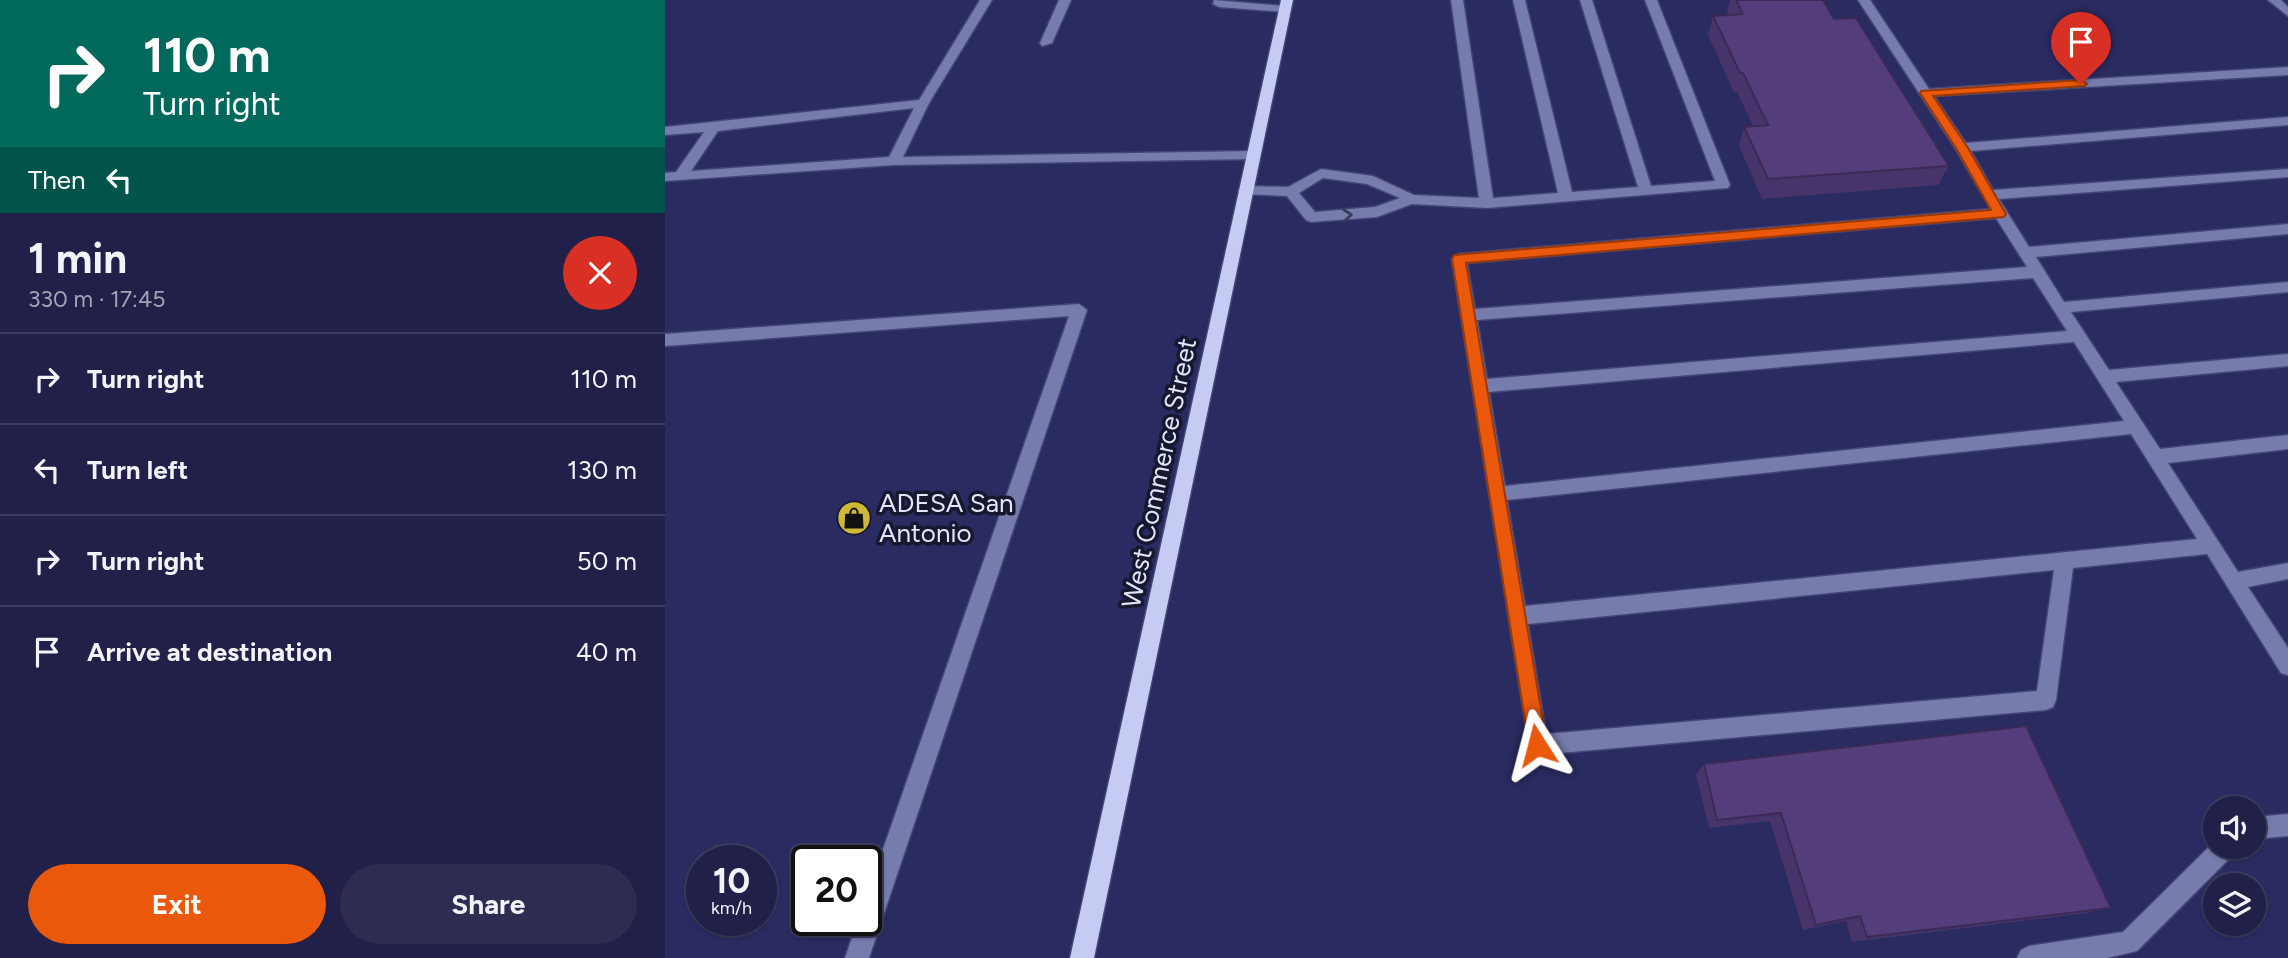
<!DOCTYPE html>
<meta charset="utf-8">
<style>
body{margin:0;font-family:Figtree,sans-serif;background:#2d2d52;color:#f1f3f6;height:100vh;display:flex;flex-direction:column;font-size:26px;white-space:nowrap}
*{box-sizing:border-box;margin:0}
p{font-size:23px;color:#a2a3b4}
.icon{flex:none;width:38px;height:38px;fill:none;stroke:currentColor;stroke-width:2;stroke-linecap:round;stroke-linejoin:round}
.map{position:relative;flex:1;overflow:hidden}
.side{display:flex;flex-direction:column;background:#202048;width:665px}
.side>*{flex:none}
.banner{background:#00695c;color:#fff;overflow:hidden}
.controls{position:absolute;left:1538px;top:796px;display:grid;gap:14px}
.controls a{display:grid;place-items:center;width:63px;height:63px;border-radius:50%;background:#202048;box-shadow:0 2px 5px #0004,0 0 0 2px #3d3e60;font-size:35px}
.speed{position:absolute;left:21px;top:845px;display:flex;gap:14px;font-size:35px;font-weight:700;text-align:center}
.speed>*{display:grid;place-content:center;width:91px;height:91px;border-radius:50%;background:#202048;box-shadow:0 2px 5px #0004,0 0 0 2px #3d3e60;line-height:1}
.speed small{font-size:18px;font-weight:400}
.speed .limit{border:4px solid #111;border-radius:10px;background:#fff;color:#111}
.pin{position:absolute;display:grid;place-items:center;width:60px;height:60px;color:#fff;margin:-72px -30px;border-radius:50% 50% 50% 0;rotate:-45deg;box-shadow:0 0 7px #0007}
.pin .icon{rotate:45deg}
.me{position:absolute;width:77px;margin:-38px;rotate:351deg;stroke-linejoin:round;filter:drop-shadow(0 0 5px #0008)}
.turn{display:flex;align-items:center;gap:24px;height:147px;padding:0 28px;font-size:32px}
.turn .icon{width:91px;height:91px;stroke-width:2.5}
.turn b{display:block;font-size:49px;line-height:60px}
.then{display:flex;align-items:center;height:66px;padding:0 28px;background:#0003;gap:14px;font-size:26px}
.round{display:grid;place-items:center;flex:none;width:74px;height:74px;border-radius:37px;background:#2d2d52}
.summary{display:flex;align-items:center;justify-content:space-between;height:119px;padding:0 28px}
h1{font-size:42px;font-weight:700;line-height:52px}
.action{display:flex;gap:14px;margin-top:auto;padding:14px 28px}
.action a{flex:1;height:80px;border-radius:42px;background:#ea580c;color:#fff;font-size:28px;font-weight:700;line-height:80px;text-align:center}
.action a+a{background:#2d2d52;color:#f1f3f6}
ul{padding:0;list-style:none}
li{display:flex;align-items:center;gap:21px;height:91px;padding:0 28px;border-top:2px solid #3d3e60}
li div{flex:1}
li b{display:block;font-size:26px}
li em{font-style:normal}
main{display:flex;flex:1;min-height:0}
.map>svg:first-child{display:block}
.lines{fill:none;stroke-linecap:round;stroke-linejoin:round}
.minor-casing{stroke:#444575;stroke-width:3}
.major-casing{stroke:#444575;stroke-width:3}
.minor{fill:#767cac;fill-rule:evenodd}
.major{fill:#c5cbf2;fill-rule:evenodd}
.wall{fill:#47346a}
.building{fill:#533d7b;stroke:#3a2b56;stroke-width:2}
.oneway{stroke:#383b5b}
.route{fill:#ea580c;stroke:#983908;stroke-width:2}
.labels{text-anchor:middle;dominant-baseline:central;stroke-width:7;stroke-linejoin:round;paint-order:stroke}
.street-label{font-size:26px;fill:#e2e5f9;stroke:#161830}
.poi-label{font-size:26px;fill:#e2e5f9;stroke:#161830;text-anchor:start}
</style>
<main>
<section class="side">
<div class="banner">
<div class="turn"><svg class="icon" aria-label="right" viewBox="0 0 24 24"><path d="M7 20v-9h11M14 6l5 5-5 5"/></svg><div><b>110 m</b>Turn right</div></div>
<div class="then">Then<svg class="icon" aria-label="left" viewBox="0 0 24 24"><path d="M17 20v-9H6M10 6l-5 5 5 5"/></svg></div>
</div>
<div class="summary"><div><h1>1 min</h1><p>330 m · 17:45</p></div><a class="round" style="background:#d93025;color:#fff"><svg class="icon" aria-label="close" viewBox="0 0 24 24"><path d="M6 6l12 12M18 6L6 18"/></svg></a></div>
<ul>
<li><svg class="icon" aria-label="right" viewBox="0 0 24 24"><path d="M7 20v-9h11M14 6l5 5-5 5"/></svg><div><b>Turn right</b></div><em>110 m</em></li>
<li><svg class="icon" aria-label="left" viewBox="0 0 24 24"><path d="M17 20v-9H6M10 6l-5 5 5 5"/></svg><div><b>Turn left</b></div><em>130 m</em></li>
<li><svg class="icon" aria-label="right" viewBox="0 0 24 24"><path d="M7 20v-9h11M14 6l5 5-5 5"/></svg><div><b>Turn right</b></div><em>50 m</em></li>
<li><svg class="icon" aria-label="arrive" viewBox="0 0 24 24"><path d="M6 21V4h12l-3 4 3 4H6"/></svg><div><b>Arrive at destination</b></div><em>40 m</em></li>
</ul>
<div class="action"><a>Exit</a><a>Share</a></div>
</section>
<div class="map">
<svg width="1623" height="958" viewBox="0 0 1623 958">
<rect width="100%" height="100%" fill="#2a2b60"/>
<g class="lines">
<g class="minor-casing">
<path id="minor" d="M 315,0 L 327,0 L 264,103 L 238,157 L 587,151 L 594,155 L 587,159 L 229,165 L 0,181 L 0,173 L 11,172 L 39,132 L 0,135 L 0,127 L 254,100 ZM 249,108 L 224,157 L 26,171 L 53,131 Z
M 394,0 L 406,0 L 387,43 L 377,46 L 375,43 Z
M 549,0 L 620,6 L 626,9 L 620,12 L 554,7 L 548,4 Z
M 786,0 L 798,0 L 828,198 L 893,193 L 848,0 L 860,0 L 907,192 L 973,187 L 915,0 L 927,0 L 986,186 L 1050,181 L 980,0 L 992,0 L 1065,185 L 1063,188 L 822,208 L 747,204 L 712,217 L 646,222 L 641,220 L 622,196 L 575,194 L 573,191 L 580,186 L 623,187 L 656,169 L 708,176 L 749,195 L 814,198 ZM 658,178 L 702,184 L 735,198 L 710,207 L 650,212 L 634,193 Z
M 1193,0 L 1205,0 L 1264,89 L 1623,67 L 1623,75 L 1269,96 L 1301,143 L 1623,117 L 1623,125 L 1306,151 L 1328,190 L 1623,169 L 1623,177 L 1334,199 L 1364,247 L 1623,224 L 1623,234 L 1371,257 L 1399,302 L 1623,282 L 1623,292 L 1406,312 L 1444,370 L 1623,354 L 1623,366 L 1451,382 L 1495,449 L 1623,435 L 1623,449 L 1503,463 L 1573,572 L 1623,563 L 1623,579 L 1583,587 L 1623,648 L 1623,675 L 1616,673 L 1542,554 L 1408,568 L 1391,700 L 1388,707 L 1381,710 L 872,755 L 865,752 L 787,259 L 794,254 L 1326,209 L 1290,148 ZM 1331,218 L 1362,267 L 810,309 L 802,263 ZM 1368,278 L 1402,331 L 822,379 L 812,320 ZM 1409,342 L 1459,421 L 840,486 L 824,392 ZM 1466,434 L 1532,539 L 860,606 L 842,500 ZM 1389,570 L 1372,691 L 881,734 L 863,624 Z
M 1603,0 L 1616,0 L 1623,7 L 1623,16 Z
M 414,304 L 422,310 L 204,958 L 180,958 L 193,920 L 201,920 L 201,898 L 404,316 L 0,346 L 0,334 Z
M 1623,814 L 1623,836 L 1589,839 L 1589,817 Z
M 1550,841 L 1550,847 L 1571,847 L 1568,855 L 1472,951 L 1442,958 L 1352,958 L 1356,950 L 1364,946 L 1458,932 Z"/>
</g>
<g class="major-casing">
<path id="major" d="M 616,0 L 628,0 L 429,958 L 405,958 Z"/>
</g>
<use href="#minor" class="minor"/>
<use href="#major" class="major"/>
</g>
<path class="wall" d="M 1065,0 L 1158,0 L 1169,19 L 1284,166 L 1273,185 L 1097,199 L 1074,146 L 1079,127 L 1088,126 L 1072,92 L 1069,93 L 1043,35 L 1048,16 L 1064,15 L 1062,12 Z
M 1039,764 L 1446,908 L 1422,913 L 1187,942 L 1181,921 L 1138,930 L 1105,821 L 1044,828 L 1031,774 Z"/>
<path class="building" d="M 1071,0 L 1158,0 L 1169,19 L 1191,18 L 1284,166 L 1103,179 L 1079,127 L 1103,125 L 1078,73 L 1075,73 L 1048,16 L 1078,14 Z
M 1361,726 L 1446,908 L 1202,937 L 1195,916 L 1151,925 L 1116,813 L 1052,820 L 1039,764 Z"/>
<defs><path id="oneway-chevron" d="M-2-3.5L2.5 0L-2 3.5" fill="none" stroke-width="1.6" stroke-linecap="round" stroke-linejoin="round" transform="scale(1.75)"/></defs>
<use class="oneway" href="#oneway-chevron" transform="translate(682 215) rotate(-5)"/>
<path class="route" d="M 1416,80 L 1422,84 L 1420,86 L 1268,96 L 1303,148 L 1341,214 L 1339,217 L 801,263 L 882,745 L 879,752 L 872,754 L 865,752 L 787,259 L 789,255 L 1326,210 L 1291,148 L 1255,93 L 1256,91 Z"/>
<defs>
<g id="shop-disc" transform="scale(1.75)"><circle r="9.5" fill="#d0b837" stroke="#161830"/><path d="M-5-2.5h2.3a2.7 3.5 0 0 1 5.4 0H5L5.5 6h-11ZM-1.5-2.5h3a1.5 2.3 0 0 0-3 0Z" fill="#111"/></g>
</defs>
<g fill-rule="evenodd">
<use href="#shop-disc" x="189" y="518"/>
</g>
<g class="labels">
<g class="street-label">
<text transform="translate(494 473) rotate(-78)">West Commerce Street</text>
</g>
<g class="poi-label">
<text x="214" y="503">ADESA San<tspan x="214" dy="30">Antonio</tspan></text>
</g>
</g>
</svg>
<div class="controls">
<a><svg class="icon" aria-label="sound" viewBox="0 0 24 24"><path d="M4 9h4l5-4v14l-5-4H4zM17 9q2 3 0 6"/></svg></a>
<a><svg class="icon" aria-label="layers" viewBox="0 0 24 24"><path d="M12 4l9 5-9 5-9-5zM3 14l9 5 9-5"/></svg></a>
</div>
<div class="speed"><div>10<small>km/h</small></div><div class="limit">20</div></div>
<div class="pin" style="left:1416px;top:84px;background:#d93025"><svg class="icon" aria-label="arrive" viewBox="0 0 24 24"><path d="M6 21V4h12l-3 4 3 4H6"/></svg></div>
<svg class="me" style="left:872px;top:745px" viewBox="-20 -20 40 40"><path d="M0-17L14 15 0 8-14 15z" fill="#ea580c" stroke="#fff" stroke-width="4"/></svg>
</div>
</main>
